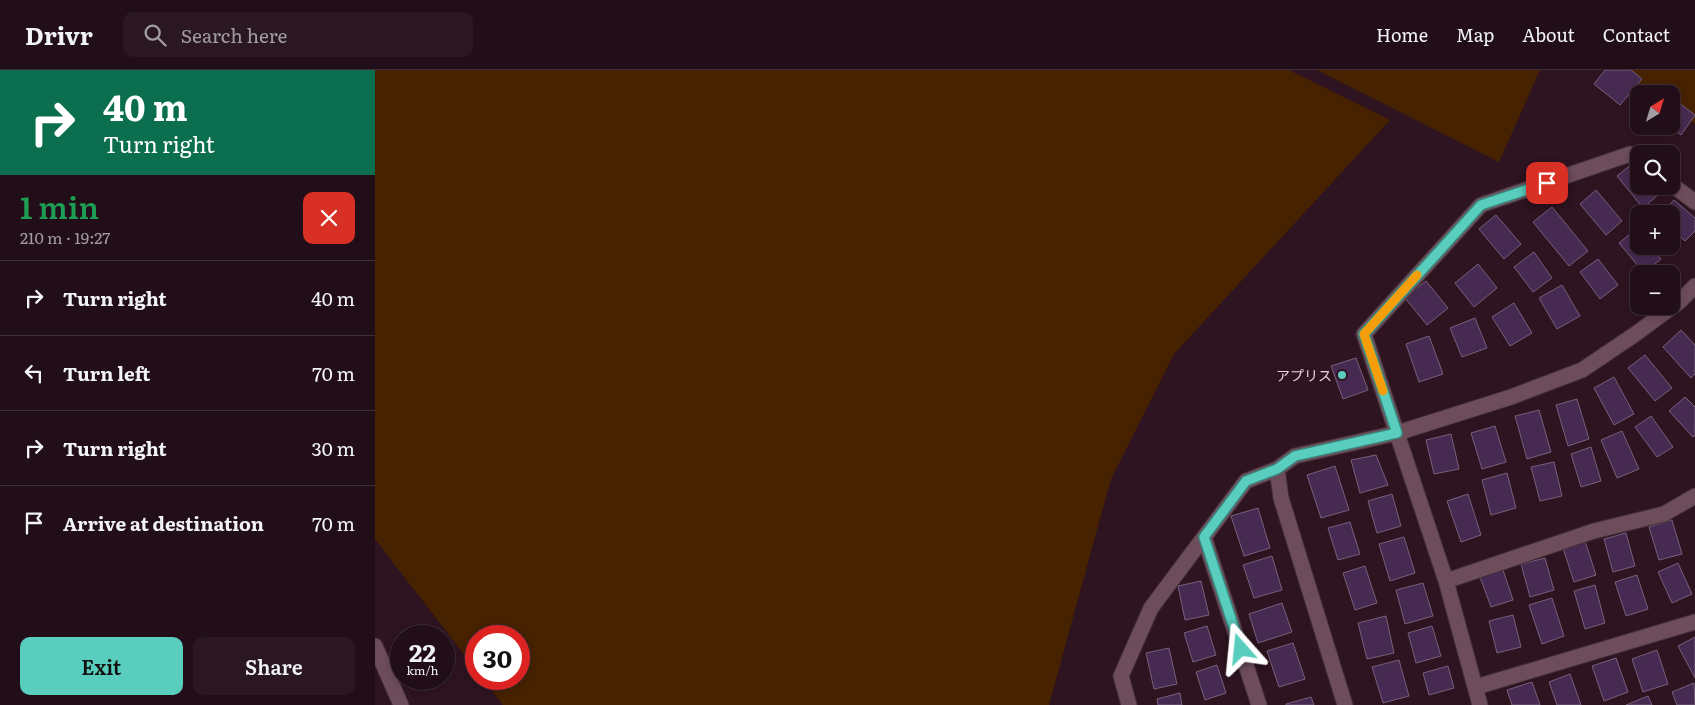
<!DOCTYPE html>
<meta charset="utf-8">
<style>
body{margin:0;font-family:Literata,"Noto Sans JP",serif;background:#2a1721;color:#f1f3f6;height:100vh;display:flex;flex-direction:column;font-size:19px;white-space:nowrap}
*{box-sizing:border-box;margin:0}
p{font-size:16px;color:#a29ca2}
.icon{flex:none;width:28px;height:28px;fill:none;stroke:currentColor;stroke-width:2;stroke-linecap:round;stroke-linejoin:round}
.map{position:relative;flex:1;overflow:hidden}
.panel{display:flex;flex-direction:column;background:#220e18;width:375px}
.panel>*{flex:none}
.hud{background:#0b6e4f;color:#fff;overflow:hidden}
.needle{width:32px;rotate:38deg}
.tools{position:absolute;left:1255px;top:15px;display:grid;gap:10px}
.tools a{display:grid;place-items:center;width:50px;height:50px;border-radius:10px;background:#220e18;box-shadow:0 2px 8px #0003,0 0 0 1px #3f2e37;font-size:25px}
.speed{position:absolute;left:15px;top:555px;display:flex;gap:10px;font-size:25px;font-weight:700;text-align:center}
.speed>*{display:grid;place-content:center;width:65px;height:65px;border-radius:50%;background:#220e18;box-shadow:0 2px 8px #0003,0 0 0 1px #3f2e37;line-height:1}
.speed small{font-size:12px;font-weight:400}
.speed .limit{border:8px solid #d22;background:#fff;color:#111}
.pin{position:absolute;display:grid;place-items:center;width:42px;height:42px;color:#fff;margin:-21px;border-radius:10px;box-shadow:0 2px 8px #0006}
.me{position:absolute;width:55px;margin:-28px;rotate:342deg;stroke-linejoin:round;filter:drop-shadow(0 0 4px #0008)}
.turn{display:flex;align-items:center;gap:18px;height:105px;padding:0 20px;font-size:22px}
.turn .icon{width:65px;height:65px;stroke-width:2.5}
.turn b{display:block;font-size:35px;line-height:42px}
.round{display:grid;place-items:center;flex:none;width:52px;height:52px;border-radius:10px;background:#2a1721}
.overview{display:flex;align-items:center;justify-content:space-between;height:85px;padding:0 20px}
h1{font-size:30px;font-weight:600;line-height:38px;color:#1e9e55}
.action{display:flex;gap:10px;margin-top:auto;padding:10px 20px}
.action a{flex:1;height:58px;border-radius:10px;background:#59cebe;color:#111;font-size:20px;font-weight:600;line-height:58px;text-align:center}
.action a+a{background:#2a1721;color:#f1f3f6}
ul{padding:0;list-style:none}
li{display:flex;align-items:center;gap:15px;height:75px;padding:0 20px;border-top:1px solid #3f2e37}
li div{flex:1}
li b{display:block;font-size:19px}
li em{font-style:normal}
header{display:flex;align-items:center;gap:30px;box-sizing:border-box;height:70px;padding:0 25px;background:#220e18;border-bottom:1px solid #3f2e37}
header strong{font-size:24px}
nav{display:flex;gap:28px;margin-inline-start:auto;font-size:18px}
.search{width:350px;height:45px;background:#2a1721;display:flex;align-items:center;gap:12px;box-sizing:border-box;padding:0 18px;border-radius:10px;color:#a29ca2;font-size:19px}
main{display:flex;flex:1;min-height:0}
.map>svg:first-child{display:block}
.green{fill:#472200}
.building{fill:#472a51;stroke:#75617b}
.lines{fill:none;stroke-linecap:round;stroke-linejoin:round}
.minor-casing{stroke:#432f38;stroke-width:17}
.minor{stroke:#6e4d5b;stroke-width:15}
.route-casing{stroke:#3a867c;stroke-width:12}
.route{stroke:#59cebe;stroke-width:9}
.slow{stroke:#f59e0b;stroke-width:9}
.poi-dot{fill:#59cebe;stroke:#2e1320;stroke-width:2}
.labels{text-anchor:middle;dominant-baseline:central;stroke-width:4.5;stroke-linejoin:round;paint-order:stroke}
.poi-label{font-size:14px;fill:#e6d3db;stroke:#2e1320;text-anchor:end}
</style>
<header>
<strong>Drivr</strong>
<div class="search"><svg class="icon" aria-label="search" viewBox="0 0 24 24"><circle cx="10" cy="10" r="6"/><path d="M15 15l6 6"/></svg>Search here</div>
<nav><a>Home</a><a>Map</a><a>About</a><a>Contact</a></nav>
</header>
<main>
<section class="panel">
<div class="hud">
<div class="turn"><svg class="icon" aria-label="right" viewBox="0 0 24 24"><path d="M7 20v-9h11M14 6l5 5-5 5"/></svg><div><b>40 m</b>Turn right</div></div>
</div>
<div class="overview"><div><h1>1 min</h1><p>210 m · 19:27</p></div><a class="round" style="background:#d93025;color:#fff"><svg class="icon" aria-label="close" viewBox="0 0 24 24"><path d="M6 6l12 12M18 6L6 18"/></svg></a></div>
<ul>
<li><svg class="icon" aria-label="right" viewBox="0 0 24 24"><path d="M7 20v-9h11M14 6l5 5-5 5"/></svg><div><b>Turn right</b></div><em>40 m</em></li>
<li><svg class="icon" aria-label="left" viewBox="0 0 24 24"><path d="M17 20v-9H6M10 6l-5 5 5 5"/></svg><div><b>Turn left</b></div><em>70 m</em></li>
<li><svg class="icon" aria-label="right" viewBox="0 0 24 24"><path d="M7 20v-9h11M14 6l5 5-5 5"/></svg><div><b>Turn right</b></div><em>30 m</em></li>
<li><svg class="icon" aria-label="arrive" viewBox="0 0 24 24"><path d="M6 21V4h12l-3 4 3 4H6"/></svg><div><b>Arrive at destination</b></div><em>70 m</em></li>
</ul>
<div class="action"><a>Exit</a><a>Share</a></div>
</section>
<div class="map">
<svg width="1320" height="635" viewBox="0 0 1320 635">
<rect width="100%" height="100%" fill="#2e1320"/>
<path class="green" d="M 0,0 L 914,0 L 1015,50 L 799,284 L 736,409 L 674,635 L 128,635 L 108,609 L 144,609 L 144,566 L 101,566 L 101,600 L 0,469 Z
M 942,0 L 1165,0 L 1124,92 Z
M 1247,0 L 1320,0 L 1320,54 L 1296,37 L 1296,24 L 1279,24 Z"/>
<path class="building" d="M 1230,0 L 1256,0 L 1267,9 L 1245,35 L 1219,14 Z
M 1296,27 L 1320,45 L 1306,65 L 1294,56 L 1296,56 Z
M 1258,93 L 1264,100 L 1264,116 L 1277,116 L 1284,124 L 1268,138 L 1242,106 Z
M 1221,120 L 1247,151 L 1231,165 L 1205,134 Z
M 1299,130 L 1320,148 L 1320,161 L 1310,171 L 1296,158 L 1296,144 L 1286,144 Z
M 1177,137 L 1213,181 L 1194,196 L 1158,152 Z
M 1121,145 L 1146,174 L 1129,189 L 1104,159 Z
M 1261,159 L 1264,162 L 1264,176 L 1275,176 L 1286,189 L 1269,203 L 1244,173 Z
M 1159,182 L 1177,208 L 1158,222 L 1139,197 Z
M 1223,189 L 1243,215 L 1225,229 L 1205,202 Z
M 1103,194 L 1122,218 L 1099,237 L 1080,213 Z
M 1051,211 L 1073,238 L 1052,255 L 1030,228 Z
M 1187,215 L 1205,246 L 1182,259 L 1164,228 Z
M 1139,233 L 1157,263 L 1135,276 L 1117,247 Z
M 1100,248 L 1112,278 L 1087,287 L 1075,258 Z
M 1306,260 L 1320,275 L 1320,304 L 1316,308 L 1288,277 Z
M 1054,266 L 1068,304 L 1044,312 L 1031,274 Z
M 1270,285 L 1297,318 L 1280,331 L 1253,298 Z
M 981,288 L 993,320 L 968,329 L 956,296 Z
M 1239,307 L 1259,344 L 1239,355 L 1219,318 Z
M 1310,327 L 1320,337 L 1320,365 L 1318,367 L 1294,341 Z
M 1202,329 L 1214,369 L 1193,376 L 1181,335 Z
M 1164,340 L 1176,382 L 1152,389 L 1140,346 Z
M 1276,346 L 1298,377 L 1282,387 L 1260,357 Z
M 1120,356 L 1131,392 L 1107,399 L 1096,363 Z
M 1247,361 L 1264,399 L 1242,408 L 1226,370 Z
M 1076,364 L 1084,399 L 1059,404 L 1051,370 Z
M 1216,377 L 1226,411 L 1206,417 L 1196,384 Z
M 1001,385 L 1013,415 L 985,423 L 976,390 Z
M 1179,392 L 1187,426 L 1165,431 L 1156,397 Z
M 960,396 L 974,440 L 946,448 L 932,405 Z
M 1132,403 L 1141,438 L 1116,445 L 1107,410 Z
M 1017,424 L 1026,456 L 1002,463 L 993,431 Z
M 1093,424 L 1106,465 L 1086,472 L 1072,431 Z
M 883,438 L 895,478 L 869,486 L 856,446 Z
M 1297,450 L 1307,484 L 1284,490 L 1274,457 Z
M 975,452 L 985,484 L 963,490 L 953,458 Z
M 1251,463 L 1260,496 L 1238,502 L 1229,469 Z
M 1029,467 L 1040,503 L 1015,511 L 1004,474 Z
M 1210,471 L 1221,505 L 1199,512 L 1188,478 Z
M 897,486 L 907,520 L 879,528 L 868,495 Z
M 1170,488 L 1179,520 L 1155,527 L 1146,494 Z
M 1303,493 L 1317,524 L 1297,533 L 1283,502 Z
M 990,496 L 1002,533 L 980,540 L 968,503 Z
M 1128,500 L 1138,530 L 1116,537 L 1105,507 Z
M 1262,505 L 1273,539 L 1251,546 L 1240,512 Z
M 826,511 L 834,545 L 810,550 L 803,516 Z
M 1048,513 L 1058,546 L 1030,554 L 1021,520 Z
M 1220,515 L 1230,553 L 1210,559 L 1199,521 Z
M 1177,528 L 1189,566 L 1167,574 L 1154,535 Z
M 907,533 L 917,562 L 883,573 L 874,544 Z
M 1138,545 L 1146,577 L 1122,583 L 1114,551 Z
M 1011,546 L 1019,583 L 992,589 L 983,553 Z
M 832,556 L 841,585 L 818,592 L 809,563 Z
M 1057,556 L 1066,586 L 1041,593 L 1033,563 Z
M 1320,567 L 1320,608 L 1303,576 Z
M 918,573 L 930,609 L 904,617 L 892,581 Z
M 794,578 L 802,614 L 779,619 L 771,583 Z
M 1282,580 L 1293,614 L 1268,622 L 1257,589 Z
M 1241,588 L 1253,622 L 1229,631 L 1217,596 Z
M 1024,590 L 1034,626 L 1008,633 L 997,597 Z
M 842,595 L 851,623 L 830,630 L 821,602 Z
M 1073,596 L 1079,618 L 1054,625 L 1048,603 Z
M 1195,604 L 1206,635 L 1182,635 L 1174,612 Z
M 1157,612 L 1165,635 L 1137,635 L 1132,620 Z
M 1319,613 L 1320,635 L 1302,635 L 1297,622 Z
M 805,623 L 807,635 L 783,635 L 782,629 Z
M 1273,626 L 1277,635 L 1251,635 Z
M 936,627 L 939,635 L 911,635 L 911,634 Z"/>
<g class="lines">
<g class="minor-casing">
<path id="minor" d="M 1296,114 L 1320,132
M 829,467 L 884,635
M 1071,511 L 1219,461 L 1289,444 L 1320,426
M 0,576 L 26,635
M 1101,617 L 1320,552
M 754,635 L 746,606 L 776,538 L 871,411 L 902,399
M 970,635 L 906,428 L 902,399 L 920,386 L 1022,363 L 1136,327 L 1207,300 L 1259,265 L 1304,232 L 1320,216
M 1105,635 L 1071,511 L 989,264 L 1106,135 L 1255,84 L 1264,91"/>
</g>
<use href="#minor" class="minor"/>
</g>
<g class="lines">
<g class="route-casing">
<path id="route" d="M 866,579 L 829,467 L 871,411 L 902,399 L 920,386 L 1022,363 L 989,264 L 1106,135 L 1172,113"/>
</g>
<use href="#route" class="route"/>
<path class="slow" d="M 1008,321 L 989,264 L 1042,205"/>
</g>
<circle class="poi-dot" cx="967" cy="305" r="5"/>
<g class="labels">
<g class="poi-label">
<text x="957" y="305">アプリス</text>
</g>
</g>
</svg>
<div class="tools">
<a><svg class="needle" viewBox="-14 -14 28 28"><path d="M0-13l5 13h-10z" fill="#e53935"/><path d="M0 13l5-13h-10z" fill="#a29ca2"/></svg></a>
<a><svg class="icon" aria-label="search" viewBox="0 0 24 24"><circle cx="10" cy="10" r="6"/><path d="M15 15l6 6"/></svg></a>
<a>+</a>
<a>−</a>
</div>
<div class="speed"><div>22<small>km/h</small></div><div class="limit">30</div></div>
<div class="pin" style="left:1172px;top:113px;background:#d93025"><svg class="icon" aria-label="arrive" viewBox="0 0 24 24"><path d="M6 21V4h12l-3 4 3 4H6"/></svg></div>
<svg class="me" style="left:866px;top:579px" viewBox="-20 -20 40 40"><path d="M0-17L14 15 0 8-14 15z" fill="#59cebe" stroke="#fff" stroke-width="4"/></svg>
</div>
</main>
